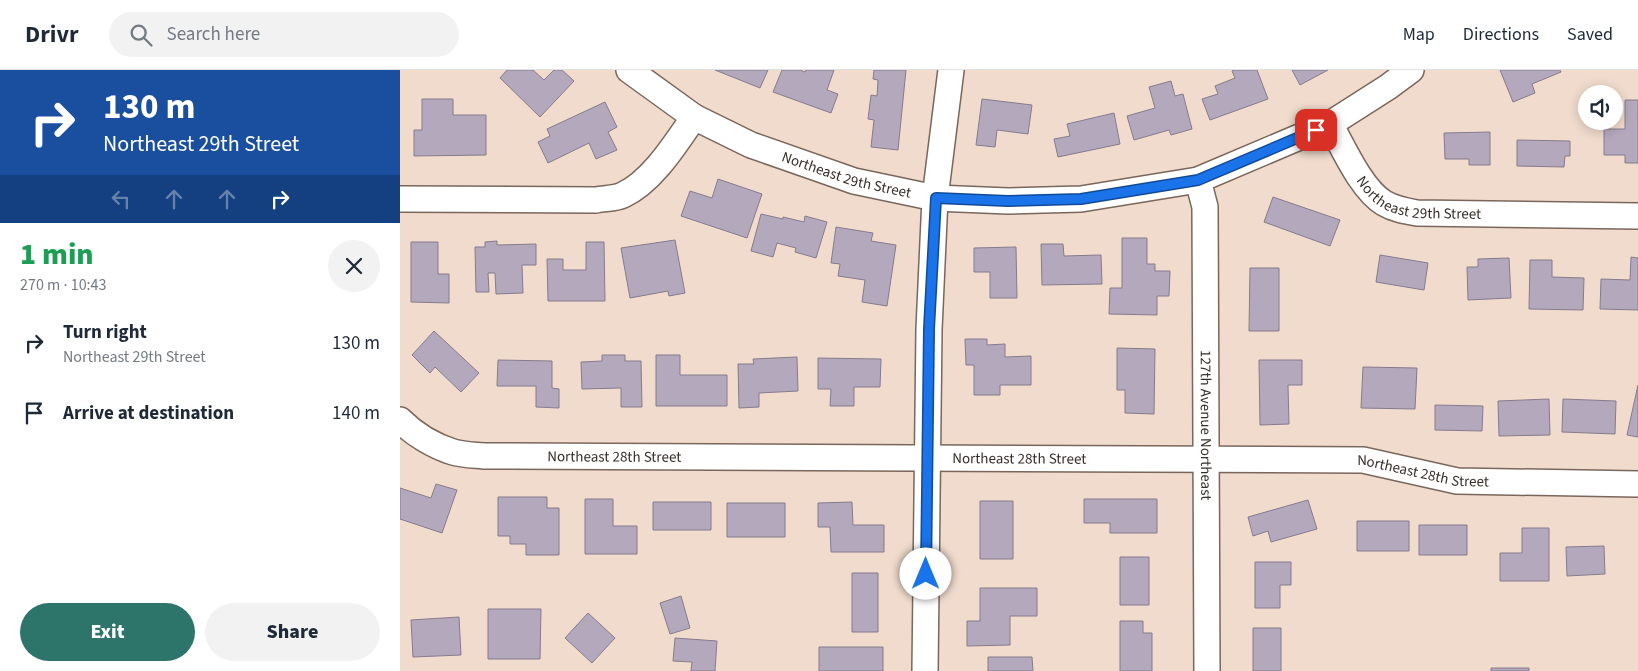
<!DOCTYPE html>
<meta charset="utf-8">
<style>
body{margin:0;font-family:"Source Sans 3",sans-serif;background:#f2f2f3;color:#1f2937;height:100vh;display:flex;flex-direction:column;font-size:19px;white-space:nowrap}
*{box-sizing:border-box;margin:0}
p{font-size:16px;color:#747a83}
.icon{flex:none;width:28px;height:28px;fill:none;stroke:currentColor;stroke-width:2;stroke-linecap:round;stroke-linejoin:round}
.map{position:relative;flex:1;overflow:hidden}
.drawer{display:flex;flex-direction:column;background:#fff;width:400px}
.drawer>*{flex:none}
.guide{background:#1a4fa0;color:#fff;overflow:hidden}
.buttons{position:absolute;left:1178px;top:15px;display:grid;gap:10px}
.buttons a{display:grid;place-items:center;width:45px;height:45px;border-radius:50%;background:#fff;box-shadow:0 2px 12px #0003;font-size:25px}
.pin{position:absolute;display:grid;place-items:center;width:42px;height:42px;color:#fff;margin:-21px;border-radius:10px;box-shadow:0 2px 8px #0006}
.me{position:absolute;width:55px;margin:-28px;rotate:0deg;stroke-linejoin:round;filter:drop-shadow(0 0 4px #0008)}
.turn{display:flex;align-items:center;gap:18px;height:105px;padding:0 20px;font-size:22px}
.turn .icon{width:65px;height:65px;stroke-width:2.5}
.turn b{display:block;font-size:35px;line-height:42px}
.lanes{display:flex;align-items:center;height:48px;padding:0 20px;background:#0003;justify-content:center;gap:25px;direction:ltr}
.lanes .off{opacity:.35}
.round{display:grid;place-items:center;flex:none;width:52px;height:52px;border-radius:26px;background:#f2f2f3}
.overview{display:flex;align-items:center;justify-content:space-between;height:85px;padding:0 20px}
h1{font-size:30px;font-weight:800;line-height:38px;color:#1e9e55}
.button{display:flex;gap:10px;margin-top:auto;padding:10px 20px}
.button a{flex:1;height:58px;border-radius:30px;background:#2d746b;color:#fff;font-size:20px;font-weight:800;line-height:58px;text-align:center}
.button a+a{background:#f2f2f3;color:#1f2937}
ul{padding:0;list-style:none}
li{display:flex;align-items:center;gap:15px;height:70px;padding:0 20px}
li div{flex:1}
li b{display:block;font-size:19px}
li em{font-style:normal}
header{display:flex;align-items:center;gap:30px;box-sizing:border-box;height:70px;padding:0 25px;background:#fff;border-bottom:1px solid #e0e1e3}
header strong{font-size:24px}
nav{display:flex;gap:28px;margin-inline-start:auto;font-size:18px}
.search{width:350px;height:45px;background:#f2f2f3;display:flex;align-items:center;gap:12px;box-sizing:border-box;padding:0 18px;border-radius:28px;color:#747a83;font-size:19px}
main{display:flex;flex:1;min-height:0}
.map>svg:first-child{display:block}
.building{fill:#b4a9bc;stroke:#867b8d}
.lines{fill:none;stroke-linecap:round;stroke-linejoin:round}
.minor-casing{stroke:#79675b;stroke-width:28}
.minor{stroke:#fff;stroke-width:25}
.route-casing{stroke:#114b97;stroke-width:12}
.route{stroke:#1a73e8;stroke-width:9}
.labels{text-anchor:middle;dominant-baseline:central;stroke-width:4;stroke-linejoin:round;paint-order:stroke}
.street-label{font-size:15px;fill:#372f2a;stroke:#fde8da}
</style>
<header>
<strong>Drivr</strong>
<div class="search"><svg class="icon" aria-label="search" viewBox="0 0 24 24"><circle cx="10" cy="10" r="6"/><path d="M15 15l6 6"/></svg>Search here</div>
<nav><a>Map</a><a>Directions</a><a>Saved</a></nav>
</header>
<main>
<section class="drawer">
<div class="guide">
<div class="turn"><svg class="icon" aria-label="right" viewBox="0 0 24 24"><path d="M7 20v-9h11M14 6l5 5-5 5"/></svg><div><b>130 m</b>Northeast 29th Street</div></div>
<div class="lanes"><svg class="icon off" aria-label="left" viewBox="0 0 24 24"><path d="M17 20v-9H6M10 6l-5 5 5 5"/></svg><svg class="icon off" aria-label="ahead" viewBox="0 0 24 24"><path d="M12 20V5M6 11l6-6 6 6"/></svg><svg class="icon off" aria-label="ahead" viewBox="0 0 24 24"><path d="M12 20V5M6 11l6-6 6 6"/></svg><svg class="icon" aria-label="right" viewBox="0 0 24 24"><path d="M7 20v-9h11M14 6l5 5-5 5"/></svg></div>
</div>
<div class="overview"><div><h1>1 min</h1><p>270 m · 10:43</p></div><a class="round"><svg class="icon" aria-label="close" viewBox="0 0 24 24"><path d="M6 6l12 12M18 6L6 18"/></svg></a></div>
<ul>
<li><svg class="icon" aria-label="right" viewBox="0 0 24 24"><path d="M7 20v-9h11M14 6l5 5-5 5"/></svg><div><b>Turn right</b><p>Northeast 29th Street</p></div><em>130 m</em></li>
<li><svg class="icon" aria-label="arrive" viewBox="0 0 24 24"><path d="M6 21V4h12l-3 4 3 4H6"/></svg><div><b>Arrive at destination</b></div><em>140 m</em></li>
</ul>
<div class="button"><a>Exit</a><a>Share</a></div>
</section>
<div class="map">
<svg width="1238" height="601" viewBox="0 0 1238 601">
<rect width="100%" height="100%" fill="#f0dbcd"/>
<path class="building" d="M 107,0 L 133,0 L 144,10 L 154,0 L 162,0 L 174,11 L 140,47 L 100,8 Z
M 315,0 L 368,0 L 360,18 Z
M 382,0 L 400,0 L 405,2 L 406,0 L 434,0 L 427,20 L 438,24 L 431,43 L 373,22 Z
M 474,0 L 506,0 L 498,80 L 471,77 L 474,50 L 468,49 L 471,25 L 477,26 L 478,10 L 473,9 Z
M 835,0 L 857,0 L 868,29 L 810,50 L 802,29 L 818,24 L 815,16 L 835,8 L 832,1 Z
M 892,0 L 928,0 L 900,15 Z
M 1100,0 L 1160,0 L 1161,2 L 1132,14 L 1135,23 L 1113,32 Z
M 771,11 L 775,26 L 783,24 L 792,59 L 771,65 L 769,60 L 734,70 L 727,46 L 755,38 L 749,17 Z
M 22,29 L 53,29 L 53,45 L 86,45 L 86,85 L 14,86 L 14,60 L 22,60 Z
M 582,29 L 632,35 L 628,64 L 597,60 L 595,77 L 576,75 Z
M 1225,30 L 1238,30 L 1238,93 L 1225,93 L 1225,85 L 1204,85 L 1204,59 L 1225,59 Z
M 205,32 L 217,57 L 208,62 L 217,80 L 196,89 L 189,73 L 148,93 L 138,72 L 150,66 L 147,59 Z
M 714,43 L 720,74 L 658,87 L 654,69 L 670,66 L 667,54 Z
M 1090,62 L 1090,95 L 1069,95 L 1069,89 L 1045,89 L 1044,63 Z
M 1117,70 L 1170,71 L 1170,86 L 1165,86 L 1164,97 L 1117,96 Z
M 318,109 L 362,124 L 347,168 L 281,146 L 290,121 L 312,128 Z
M 873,127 L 940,150 L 930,176 L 864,152 Z
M 361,144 L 383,149 L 383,147 L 404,152 L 405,146 L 427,152 L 416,188 L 395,182 L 396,178 L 377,173 L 373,187 L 351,181 Z
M 436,157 L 473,163 L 471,171 L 496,175 L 487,236 L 462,232 L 465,210 L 438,206 L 440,194 L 431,193 Z
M 722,168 L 747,168 L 747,194 L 755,194 L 755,201 L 770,201 L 769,226 L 757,226 L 757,245 L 709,244 L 710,218 L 722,218 Z
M 275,170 L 285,223 L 269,226 L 268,221 L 230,228 L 221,178 Z
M 97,171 L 97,175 L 136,174 L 136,195 L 122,195 L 123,223 L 96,224 L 95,203 L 88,203 L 89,222 L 76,222 L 75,177 L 85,177 L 85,172 Z
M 11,172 L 38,172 L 38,204 L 49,204 L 49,233 L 11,232 Z
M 186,172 L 204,172 L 205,231 L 148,231 L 147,189 L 163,189 L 163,200 L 186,200 Z
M 641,174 L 663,174 L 664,186 L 701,185 L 702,214 L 642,215 Z
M 616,177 L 617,228 L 590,228 L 590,202 L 574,202 L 574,178 Z
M 980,185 L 1028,193 L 1024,220 L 976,212 Z
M 1231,187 L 1238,188 L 1238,240 L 1200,239 L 1201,209 L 1230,210 Z
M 1109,188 L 1111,228 L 1068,230 L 1067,197 L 1078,197 L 1078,189 Z
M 1130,190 L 1152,190 L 1152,207 L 1184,208 L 1183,240 L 1129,239 Z
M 850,198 L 879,198 L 879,261 L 849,261 Z
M 34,261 L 79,303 L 61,322 L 35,297 L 30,303 L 12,285 Z
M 565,269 L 587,269 L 587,275 L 605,274 L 605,287 L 631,286 L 631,315 L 600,315 L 600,325 L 574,325 L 574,295 L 566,295 Z
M 717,278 L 755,279 L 754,344 L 725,343 L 725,320 L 717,320 Z
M 202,285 L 225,285 L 225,291 L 241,291 L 242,337 L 221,337 L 221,318 L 182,319 L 181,292 L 202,291 Z
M 256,285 L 280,285 L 280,305 L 327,305 L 327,336 L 256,336 Z
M 397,287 L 398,321 L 359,323 L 359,337 L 339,338 L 338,294 L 354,294 L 353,289 Z
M 418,288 L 481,289 L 480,317 L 454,317 L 454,336 L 430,336 L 431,319 L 418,319 Z
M 98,290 L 152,291 L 152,318 L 159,319 L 159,338 L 136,337 L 136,316 L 97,316 Z
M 859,290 L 902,290 L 902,315 L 888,315 L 889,354 L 860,355 Z
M 963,297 L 1017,298 L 1015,339 L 961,338 Z
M 1238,315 L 1238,367 L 1227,365 Z
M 1149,329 L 1150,365 L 1099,366 L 1098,331 Z
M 1163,329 L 1216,331 L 1215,364 L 1162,362 Z
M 1035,335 L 1083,336 L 1082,361 L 1035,360 Z
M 36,414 L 57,420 L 42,463 L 0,449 L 0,418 L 31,428 Z
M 98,427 L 147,427 L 147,438 L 159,438 L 159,485 L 126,485 L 126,474 L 110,474 L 110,466 L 98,466 Z
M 185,429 L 213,429 L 213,456 L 237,456 L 237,484 L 185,484 Z
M 684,429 L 757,429 L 757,463 L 710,463 L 710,453 L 684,453 Z
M 908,430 L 917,459 L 871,472 L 868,461 L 853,466 L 848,447 Z
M 580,431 L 613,431 L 613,489 L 580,489 Z
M 253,432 L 311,432 L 311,460 L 253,460 Z
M 452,432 L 453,455 L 484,455 L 484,482 L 431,482 L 430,457 L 418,457 L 418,433 Z
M 327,433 L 385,433 L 385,467 L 327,467 Z
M 957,451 L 1009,451 L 1009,481 L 957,481 Z
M 1019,455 L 1067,455 L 1067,485 L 1019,485 Z
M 1122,458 L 1149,458 L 1149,511 L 1100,511 L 1100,483 L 1122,483 Z
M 1204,476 L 1205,504 L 1167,506 L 1166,477 Z
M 720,487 L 749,487 L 749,535 L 720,535 Z
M 855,492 L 891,492 L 891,515 L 880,515 L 880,538 L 855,538 Z
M 452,503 L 478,503 L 478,562 L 452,562 Z
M 580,518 L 637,518 L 637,546 L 610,546 L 610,575 L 567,576 L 567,551 L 580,551 Z
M 281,526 L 290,558 L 270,564 L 260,533 Z
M 88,539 L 141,539 L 140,589 L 88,589 Z
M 188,543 L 215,568 L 192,593 L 165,568 Z
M 59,547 L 61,585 L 13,587 L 11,550 Z
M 720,551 L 743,551 L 743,563 L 752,563 L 752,601 L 720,601 Z
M 853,558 L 881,558 L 881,601 L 853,601 Z
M 275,568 L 317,571 L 315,601 L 291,601 L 292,592 L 273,591 Z
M 419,577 L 483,577 L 483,601 L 419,601 Z
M 588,587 L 632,587 L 633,601 L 588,601 Z
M 1091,598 L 1129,598 L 1129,601 L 1091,601 Z"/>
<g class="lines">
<g class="minor-casing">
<g id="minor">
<path d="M 229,0 L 294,47"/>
<path d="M 930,54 L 988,17 L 1011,0"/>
<path id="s1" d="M 798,110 L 805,137 L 807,601"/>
<path id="s2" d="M 0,129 L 196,130 C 204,128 215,129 223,125 C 252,112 276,73 294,47 L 351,75 L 454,111 L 535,128 L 608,131 L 681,129 L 798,110 L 930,54 C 943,77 961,119 984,133 C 994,139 1005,141 1017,143 L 1238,146"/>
<path id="s3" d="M 0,350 C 14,364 34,376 53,382 C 63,385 74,385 84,386 L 963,390 L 1057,411 L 1238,414"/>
<path d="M 525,601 L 529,259 L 535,128 L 551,0"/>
</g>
</g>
<use href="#minor" class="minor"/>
</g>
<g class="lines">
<g class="route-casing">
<path id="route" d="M 526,504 L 529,259 L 536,128 L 608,131 L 681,129 L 798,110 L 916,60"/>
</g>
<use href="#route" class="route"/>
</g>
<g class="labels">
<g class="street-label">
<text stroke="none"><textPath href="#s2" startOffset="494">Northeast 29th Street</textPath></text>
<text stroke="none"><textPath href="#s2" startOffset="1122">Northeast 29th Street</textPath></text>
<text stroke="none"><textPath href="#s1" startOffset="246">127th Avenue Northeast</textPath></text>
<text stroke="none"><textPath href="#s3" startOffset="224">Northeast 28th Street</textPath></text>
<text stroke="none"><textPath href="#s3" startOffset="629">Northeast 28th Street</textPath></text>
<text stroke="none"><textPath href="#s3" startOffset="1034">Northeast 28th Street</textPath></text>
</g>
</g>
</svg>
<div class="buttons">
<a><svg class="icon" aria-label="sound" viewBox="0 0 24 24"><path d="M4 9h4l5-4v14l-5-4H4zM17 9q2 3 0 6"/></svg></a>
</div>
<div class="pin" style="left:916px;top:60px;background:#d93025"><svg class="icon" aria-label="arrive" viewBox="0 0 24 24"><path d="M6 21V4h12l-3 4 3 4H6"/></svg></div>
<svg class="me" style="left:526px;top:504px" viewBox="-20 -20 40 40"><circle r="19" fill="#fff"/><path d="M0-13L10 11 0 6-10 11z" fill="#1a73e8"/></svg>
</div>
</main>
